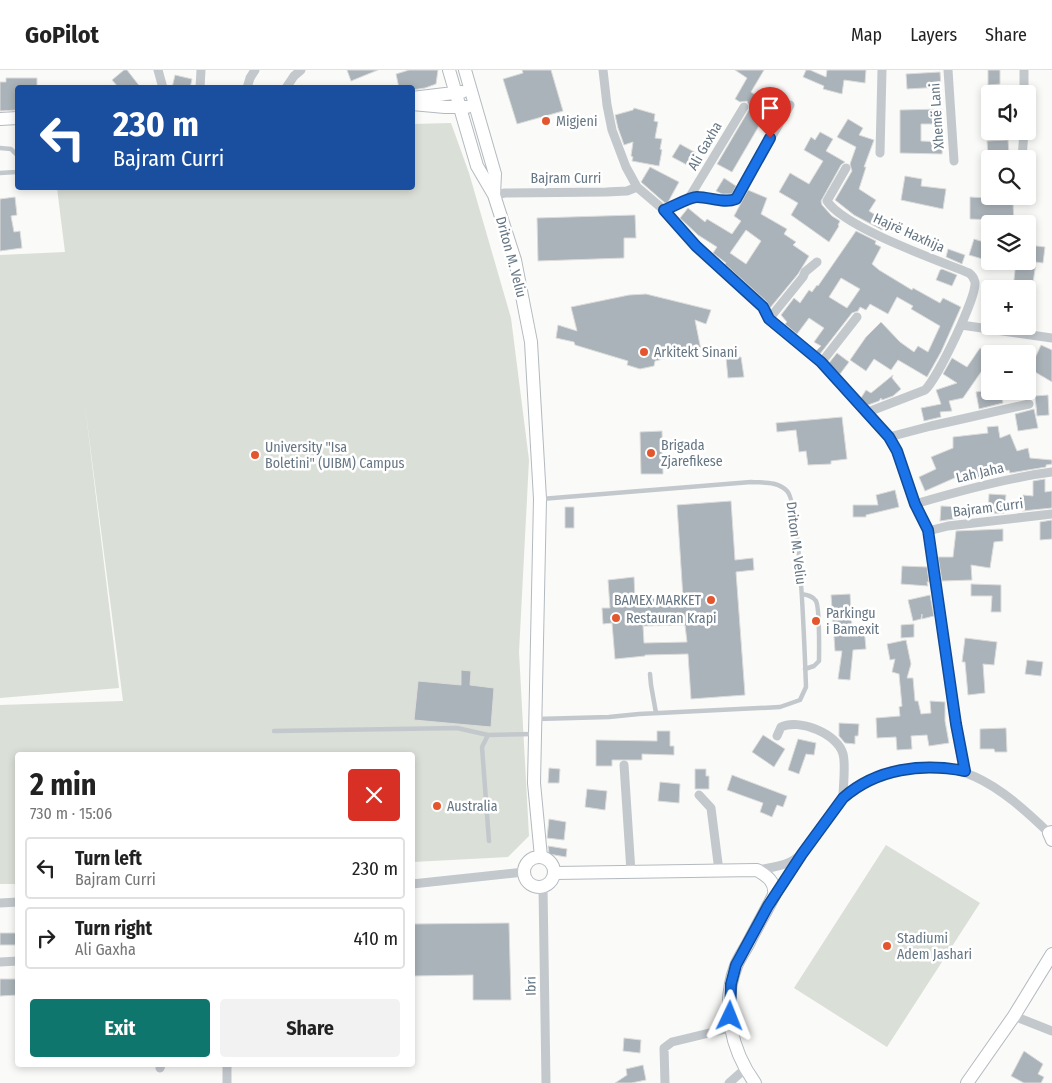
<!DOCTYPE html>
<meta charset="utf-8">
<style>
body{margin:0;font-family:"Fira Sans Condensed",sans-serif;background:#f2f2f2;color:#222;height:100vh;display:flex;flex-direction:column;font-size:19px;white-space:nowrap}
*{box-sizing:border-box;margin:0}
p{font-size:16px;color:#767676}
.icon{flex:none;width:28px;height:28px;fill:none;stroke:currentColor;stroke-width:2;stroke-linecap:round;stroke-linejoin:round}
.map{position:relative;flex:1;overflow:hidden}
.sheet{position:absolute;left:15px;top:682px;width:400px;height:315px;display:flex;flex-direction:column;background:#fff;border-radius:5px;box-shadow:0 2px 8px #0003}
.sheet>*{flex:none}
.top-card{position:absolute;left:15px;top:15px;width:400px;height:105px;border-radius:5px;box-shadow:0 2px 8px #0003;background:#1a4fa0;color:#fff;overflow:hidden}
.fabs{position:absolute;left:981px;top:15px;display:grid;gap:10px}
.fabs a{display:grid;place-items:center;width:55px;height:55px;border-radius:5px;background:#fff;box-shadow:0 2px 8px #0003;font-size:25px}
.pin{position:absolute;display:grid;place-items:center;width:42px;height:42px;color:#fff;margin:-51px -21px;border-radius:50% 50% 50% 0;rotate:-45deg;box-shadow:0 0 5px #0007}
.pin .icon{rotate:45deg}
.me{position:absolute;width:55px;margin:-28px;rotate:2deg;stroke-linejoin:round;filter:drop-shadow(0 0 4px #0008)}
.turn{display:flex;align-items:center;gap:18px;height:105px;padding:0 15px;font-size:22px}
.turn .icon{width:65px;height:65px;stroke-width:2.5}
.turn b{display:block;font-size:35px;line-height:42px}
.round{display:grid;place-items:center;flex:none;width:52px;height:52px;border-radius:5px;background:#f2f2f2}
.headline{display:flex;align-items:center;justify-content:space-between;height:85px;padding:0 15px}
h1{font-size:30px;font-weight:700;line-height:38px}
.primary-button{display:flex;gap:10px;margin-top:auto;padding:10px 15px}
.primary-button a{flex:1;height:58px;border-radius:5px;background:#0f766e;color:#fff;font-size:20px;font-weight:700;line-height:58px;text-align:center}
.primary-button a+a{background:#f2f2f2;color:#222}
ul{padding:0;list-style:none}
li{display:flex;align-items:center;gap:15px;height:62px;margin:0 10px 8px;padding:0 5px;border:2px solid #e0e0e0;border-radius:5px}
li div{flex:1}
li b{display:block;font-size:19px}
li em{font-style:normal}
header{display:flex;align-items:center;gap:30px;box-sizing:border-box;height:70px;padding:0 25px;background:#fff;border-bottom:1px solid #e0e0e0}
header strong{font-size:24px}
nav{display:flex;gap:28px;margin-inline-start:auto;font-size:18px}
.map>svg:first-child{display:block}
.green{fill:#dadfd7}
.building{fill:#aab3b9;stroke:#dcdcda;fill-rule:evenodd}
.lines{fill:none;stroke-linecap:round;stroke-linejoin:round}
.secondary-casing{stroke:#b3babf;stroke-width:14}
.lane{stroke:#c3c8cc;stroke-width:4.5}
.street{stroke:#c3c8cc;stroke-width:9}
.secondary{stroke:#fff;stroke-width:12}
.route-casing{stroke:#114b97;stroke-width:12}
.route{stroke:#1a73e8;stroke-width:9}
.poi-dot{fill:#e4572e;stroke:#fff;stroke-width:2}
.labels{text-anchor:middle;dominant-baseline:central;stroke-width:5;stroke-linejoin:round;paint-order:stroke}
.street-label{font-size:14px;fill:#657683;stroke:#fff}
.poi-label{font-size:14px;fill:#657683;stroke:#fff;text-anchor:start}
</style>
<header>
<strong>GoPilot</strong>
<nav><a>Map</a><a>Layers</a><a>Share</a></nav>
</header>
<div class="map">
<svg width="1052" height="1013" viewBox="0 0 1052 1013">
<rect width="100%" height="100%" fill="#fafaf8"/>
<path class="green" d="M 451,53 L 469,103 L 511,248 L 529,390 L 519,582 L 529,766 L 508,787 L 413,792 L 412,685 L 18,685 L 17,814 L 0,814 L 0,635 L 123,631 L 85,336 L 119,618 L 0,628 L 0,185 L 65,182 L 57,118 L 412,118 L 413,54 Z
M 886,775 L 980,833 L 887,977 L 794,918 Z"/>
<path class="building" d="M 124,0 L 127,0 L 141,18 L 119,18 L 112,10 Z
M 347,0 L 378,0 L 351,11 Z
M 409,0 L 438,0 L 436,14 L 425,18 L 412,20 L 412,18 L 399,18 L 396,4 Z
M 522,0 L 551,0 L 563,41 L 517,54 L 503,9 L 523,3 Z
M 735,0 L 764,0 L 751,22 L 766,32 L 764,35 L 770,38 L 769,40 L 777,45 L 769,59 L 760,54 L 732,102 L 717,94 L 750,38 L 747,31 L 740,32 L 735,29 L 747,8 Z
M 806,0 L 810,0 L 826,7 L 827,0 L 866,0 L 865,13 L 844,10 L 842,24 L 823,19 L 824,16 L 803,7 Z
M 988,0 L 1000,0 L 1000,14 L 988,15 Z
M 940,2 L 941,17 L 907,19 L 906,4 Z
M 175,5 L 192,9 L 190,18 L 172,18 Z
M 6,8 L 37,8 L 37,18 L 18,18 L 18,40 L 0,41 L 0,12 L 6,12 Z
M 634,38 L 655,44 L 654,51 L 658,52 L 655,68 L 662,69 L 660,79 L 662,80 L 659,96 L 632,91 L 633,87 L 631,86 L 633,72 L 624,75 L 618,58 L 615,45 L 633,40 Z
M 942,39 L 943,54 L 921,54 L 921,71 L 943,72 L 942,84 L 900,83 L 900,40 Z
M 848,49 L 863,58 L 859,65 L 874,70 L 864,97 L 866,97 L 859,119 L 876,130 L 869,141 L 887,152 L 882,160 L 854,145 L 835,130 L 852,101 L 850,94 L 856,77 L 837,67 Z
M 820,62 L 833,69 L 826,81 L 845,92 L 841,95 L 821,131 L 822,135 L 832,146 L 840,151 L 838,155 L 839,156 L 829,172 L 791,145 L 798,133 L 779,122 L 790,103 L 809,114 L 823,91 L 804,80 L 811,67 L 815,70 Z
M 1008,70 L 1009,84 L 988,86 L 987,71 Z
M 680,74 L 696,83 L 689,96 L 672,87 Z
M 650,97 L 679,112 L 668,132 L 665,133 L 641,112 Z
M 905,106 L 922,109 L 921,116 L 946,119 L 943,139 L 901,130 Z
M 724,108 L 736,116 L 732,124 L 722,124 L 716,121 Z
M 748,120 L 767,128 L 761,144 L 787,159 L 784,164 L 796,172 L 793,175 L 809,186 L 798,204 L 770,238 L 767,232 L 725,194 L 726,193 L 713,183 L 717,177 L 698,165 L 680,148 L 688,138 L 705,152 L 707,149 L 732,164 L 741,151 L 734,146 ZM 746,160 L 761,171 L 746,194 L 730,183 Z
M 15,127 L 17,145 L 11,146 L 14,162 L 20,161 L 22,178 L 0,181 L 0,129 Z
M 970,127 L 988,128 L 988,134 L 1013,133 L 1014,152 L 999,152 L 999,150 L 970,149 Z
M 635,145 L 636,168 L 624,168 L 624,188 L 538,191 L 537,148 Z
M 856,161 L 876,171 L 875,174 L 881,177 L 872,194 L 879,200 L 912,220 L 913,218 L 940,233 L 943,228 L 961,237 L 941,282 L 927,307 L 898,290 L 891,300 L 874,289 L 866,301 L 850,290 L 866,267 L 881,252 L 900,272 L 914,282 L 918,276 L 928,282 L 940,256 L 911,239 L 913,236 L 897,227 L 888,244 L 870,234 L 866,240 L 860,237 L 858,241 L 852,243 L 820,284 L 816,281 L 821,276 L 814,272 L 824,258 L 809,248 L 797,264 L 785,254 L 787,252 L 781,245 L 794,228 L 800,233 L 809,220 L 812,222 L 817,215 L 818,216 ZM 841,208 L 860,219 L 847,238 L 829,227 Z
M 974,169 L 990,174 L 986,190 L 969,185 Z
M 1028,175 L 1045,177 L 1043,193 L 1036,192 L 1033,213 L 1022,212 L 1020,219 L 1013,219 L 1016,191 L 1028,191 Z
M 948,179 L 965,185 L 962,194 L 946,187 Z
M 942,199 L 957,205 L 952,216 L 936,210 L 940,200 Z
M 646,224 L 711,240 L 706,254 L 695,250 L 701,280 L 655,291 L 654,296 L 640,299 L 627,295 L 628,291 L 575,275 L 574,272 L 556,268 L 558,255 L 577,261 L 571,237 L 629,225 Z
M 1041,275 L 1052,280 L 1052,312 L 1030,299 Z
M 980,278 L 990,285 L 990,289 L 963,328 L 949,331 L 952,341 L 940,342 L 941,347 L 924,351 L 921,338 L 941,334 L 936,320 L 957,313 L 943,304 L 952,288 L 967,297 Z
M 837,283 L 849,292 L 840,304 L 829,293 Z
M 741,287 L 744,307 L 728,308 L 726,288 Z
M 893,305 L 892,308 L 901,319 L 893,326 L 882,330 L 881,328 L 879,331 L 868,335 L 861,328 L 866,320 L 871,323 Z
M 990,320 L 990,321 L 1001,321 L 1003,333 L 979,339 L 976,322 Z
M 1048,325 L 1049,345 L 1037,346 L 1035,326 Z
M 1034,339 L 1038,358 L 1018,361 L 1015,344 Z
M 842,347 L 847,389 L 831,391 L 831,394 L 808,395 L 806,381 L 799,382 L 796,360 L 777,362 L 776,353 Z
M 998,356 L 1000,368 L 1010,364 L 1017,381 L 1028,378 L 1030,388 L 1052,390 L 1052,394 L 1046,395 L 1046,397 L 1010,403 L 1009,400 L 961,414 L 959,406 L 925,421 L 919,407 L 936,399 L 931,387 L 953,378 L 953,367 L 988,363 L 987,357 Z
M 662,361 L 663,404 L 641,404 L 640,362 Z
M 1045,409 L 1045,422 L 1052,421 L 1052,438 L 1022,441 L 1023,425 L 1033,426 L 1033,411 Z
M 895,420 L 899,437 L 866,445 L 866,447 L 853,447 L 853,435 L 878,435 L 876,425 Z
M 989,424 L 1006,425 L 1004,443 L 988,444 Z
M 731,431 L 735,490 L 753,488 L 754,500 L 736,502 L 745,625 L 691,629 L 688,584 L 645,585 L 645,586 L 615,589 L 612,553 L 603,554 L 602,538 L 610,538 L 608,510 L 634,507 L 635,529 L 683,528 L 677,435 ZM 685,555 L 687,572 L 644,573 L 643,556 Z
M 941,436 L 960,437 L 960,448 L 940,451 Z
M 565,437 L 574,437 L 574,458 L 565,458 Z
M 1052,450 L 1052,469 L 1040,470 L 1040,452 Z
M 1003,459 L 1003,471 L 994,472 L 990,498 L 971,495 L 972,510 L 942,511 L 938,487 L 953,487 L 956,461 Z
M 902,496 L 927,497 L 929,512 L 927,512 L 928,516 L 901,514 Z
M 971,514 L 1001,515 L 1001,542 L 991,542 L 992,526 L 971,526 Z
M 850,524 L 852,558 L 864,557 L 866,579 L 853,580 L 850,610 L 838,609 L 842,581 L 835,581 L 831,525 Z
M 930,525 L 934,546 L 922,549 L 922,544 L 921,549 L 913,551 L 908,530 Z
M 914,554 L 914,567 L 901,568 L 901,555 Z
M 965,568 L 997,572 L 994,595 L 983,594 L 985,623 L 968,625 L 965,592 L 962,592 Z
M 906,570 L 911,594 L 907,608 L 913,608 L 915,631 L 918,631 L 921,644 L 931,643 L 930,631 L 945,632 L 945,651 L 949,673 L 929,676 L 927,665 L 911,666 L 912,679 L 897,680 L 896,667 L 877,668 L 876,648 L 900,646 L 899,637 L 902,636 L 899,604 L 892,602 L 895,589 L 890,590 L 887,574 Z
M 1027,590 L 1043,592 L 1041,606 L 1025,604 Z
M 461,600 L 471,601 L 470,615 L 494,618 L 491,657 L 414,650 L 418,611 L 461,615 Z
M 839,653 L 859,654 L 858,666 L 855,666 L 855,674 L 845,673 L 839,666 Z
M 1006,658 L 1007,682 L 995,682 L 994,679 L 980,679 L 980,659 Z
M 657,661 L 670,661 L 670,676 L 674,676 L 674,685 L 642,684 L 642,690 L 612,690 L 612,696 L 596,696 L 596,670 L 657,671 Z
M 763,665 L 785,679 L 774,697 L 752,682 Z
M 798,669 L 816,673 L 814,685 L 806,684 L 799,704 L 788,700 Z
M 549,698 L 560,699 L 559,713 L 548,713 Z
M 695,699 L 706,699 L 706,706 L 709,706 L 709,719 L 695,719 Z
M 732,705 L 787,726 L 783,737 L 777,735 L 772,747 L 760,742 L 763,733 L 727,720 Z
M 660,712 L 680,714 L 679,733 L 658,731 Z
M 587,719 L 607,721 L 605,740 L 585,737 Z
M 549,749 L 566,752 L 564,770 L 547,768 Z
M 548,776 L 567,779 L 566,787 L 549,784 Z
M 509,853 L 511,930 L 473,930 L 473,905 L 412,906 L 412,854 Z
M 0,863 L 18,863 L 18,875 L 0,875 Z
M 0,909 L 18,909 L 18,925 L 0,926 Z
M 624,968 L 641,970 L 640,983 L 623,981 Z
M 1024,981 L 1043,994 L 1038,1004 L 1044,1007 L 1041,1013 L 1024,1013 L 1011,1006 Z
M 643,995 L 646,1010 L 631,1013 L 615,1013 L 627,1005 L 626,999 Z"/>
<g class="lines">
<g class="secondary-casing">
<path id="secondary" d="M 449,0 L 477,96 L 494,125 L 515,190 L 531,272 L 540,429 L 534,713 L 541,787
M 465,0 L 495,104 L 494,125
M 412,28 L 462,22
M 412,34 L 445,37 L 467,37
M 0,49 L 18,48
M 1052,762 L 1049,763 L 1052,770
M524 802a15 15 0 1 1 30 0a15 15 0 1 1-30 0Z
M 555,803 L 757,800 C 767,806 776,812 774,825 C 766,841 757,856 749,872 C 745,880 739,888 736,896 C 721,936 731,980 755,1013
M 967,1013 L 1014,946 L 1052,884"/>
</g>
<path class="lane" d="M 0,78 L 11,79 L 18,86
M 0,103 L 16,102 L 18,100
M 802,524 C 807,525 813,526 816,531 C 820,539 819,580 819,591 L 814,596 L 805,599
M 650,604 L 651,615 L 656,643
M 537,649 L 609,647 L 639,644 L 780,637 L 800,630 L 806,617 C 805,590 800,433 787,421 C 777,411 764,413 751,412 L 541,429
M 274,661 L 457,658 L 488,665
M 489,771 L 482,677 L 488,665 L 534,664"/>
<path class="street" d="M 158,0 L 163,18
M 603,0 L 607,35 L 612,60 L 626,97 L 637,117 L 664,140 L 696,176 L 763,237 L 769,249 L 821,293 L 889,367 L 897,381 L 915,434 L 928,461 L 956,654 L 965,701
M 948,0 L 954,91
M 1024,0 L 1024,24
M 200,18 L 201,0
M 247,18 L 250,8 L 255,0
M 286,18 L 294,6 L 301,0
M 880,83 L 882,0
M 1022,89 L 1024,61
M 846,98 L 827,131 C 845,158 937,190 969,203 C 972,205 974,208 975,212 C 977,227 937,309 925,320 L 868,342
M 494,125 L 505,123 L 606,122 L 627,121 L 637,117
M 689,128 L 744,37
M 664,140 C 673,137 689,127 697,127 C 710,127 725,134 736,129 L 790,35
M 769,249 L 803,207 L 805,202 L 817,192
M 961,255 L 1052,268
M 821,293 L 857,247
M 889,367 L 931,356 L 1029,334
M 915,434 C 959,421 1006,408 1052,402
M 928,461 L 948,456 L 1052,444
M 777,666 L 781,657 C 799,648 838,664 843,684 C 846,694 843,717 843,728
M 624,695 L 631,802
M 699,725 L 711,738 L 719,801
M 757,800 C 767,798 780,797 790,792 C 810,783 827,745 843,728 C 853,716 870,709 885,704 C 956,680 1000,716 1049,763
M 412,814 L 524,802
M 543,817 L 546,1013
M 774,827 L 800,788
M 0,833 L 18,832
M 0,892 L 18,891
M 1014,946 L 1052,961
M 227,995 L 227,1013
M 160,998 L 161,995
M 665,1013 L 664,978 L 672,972 L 730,958
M 729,1013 L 746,998"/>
<use href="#secondary" class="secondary"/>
</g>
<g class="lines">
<g class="route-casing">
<path id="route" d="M 730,946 L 731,914 L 736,895 L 768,836 L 802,784 L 843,728 C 877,698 922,693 965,701 L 956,654 L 928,460 L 915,434 L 897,381 L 889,367 L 821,292 L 769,249 L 763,237 L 696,176 L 664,140 C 673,137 689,127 697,127 C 710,127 724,134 736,129 L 770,68"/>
</g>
<use href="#route" class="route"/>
</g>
<g class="poi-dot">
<circle cx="546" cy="51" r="5"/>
<circle cx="644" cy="282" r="5"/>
<circle cx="651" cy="383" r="5"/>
<circle cx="255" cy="385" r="5"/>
<circle cx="711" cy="530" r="5"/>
<circle cx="616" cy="548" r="5"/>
<circle cx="816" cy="551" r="5"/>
<circle cx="437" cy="736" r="5"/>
<circle cx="887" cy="876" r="5"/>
</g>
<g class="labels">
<g class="street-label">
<text transform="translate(937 46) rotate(-94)">Xhemë Lani</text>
<text transform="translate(705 76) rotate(-60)">Ali Gaxha</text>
<text x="566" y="108">Bajram Curri</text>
<text transform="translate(909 163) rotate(24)">Hajrë Haxhija</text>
<text transform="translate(511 187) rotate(75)">Driton M. Veliu</text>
<text transform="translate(980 403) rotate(-13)">Lah Jaha</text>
<text transform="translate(988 438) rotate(-7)">Bajram Curri</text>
<text transform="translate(796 473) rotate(83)">Driton M. Veliu</text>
<text transform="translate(531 916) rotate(-91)">Ibri</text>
</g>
<g class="poi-label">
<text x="556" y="51">Migjeni</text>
<text x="654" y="282">Arkitekt Sinani</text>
<text x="661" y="375">Brigada<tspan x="661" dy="16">Zjarefikese</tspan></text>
<text x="265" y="377">University "Isa<tspan x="265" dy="16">Boletini" (UIBM) Campus</tspan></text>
<text x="701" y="530" text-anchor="end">BAMEX MARKET</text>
<text x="826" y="543">Parkingu<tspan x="826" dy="16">i Bamexit</tspan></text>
<text x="626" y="548">Restauran Krapi</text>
<text x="447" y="736">Australia</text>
<text x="897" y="868">Stadiumi<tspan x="897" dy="16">Adem Jashari</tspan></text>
</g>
</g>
</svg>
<div class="fabs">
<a><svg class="icon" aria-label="sound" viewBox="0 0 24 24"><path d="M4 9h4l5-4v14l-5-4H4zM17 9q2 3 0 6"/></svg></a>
<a><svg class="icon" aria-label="search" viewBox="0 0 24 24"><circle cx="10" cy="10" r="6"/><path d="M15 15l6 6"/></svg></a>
<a><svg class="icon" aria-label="layers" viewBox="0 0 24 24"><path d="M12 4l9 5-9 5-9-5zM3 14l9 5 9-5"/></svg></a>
<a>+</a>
<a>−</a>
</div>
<div class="pin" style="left:770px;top:68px;background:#d93025"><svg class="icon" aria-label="arrive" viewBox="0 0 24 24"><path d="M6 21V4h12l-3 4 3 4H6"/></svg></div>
<svg class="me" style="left:730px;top:946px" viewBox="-20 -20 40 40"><path d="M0-17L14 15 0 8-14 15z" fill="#1a73e8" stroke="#fff" stroke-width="4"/></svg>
<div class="top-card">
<div class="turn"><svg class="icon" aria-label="left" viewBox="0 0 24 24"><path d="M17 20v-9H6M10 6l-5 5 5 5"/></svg><div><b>230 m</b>Bajram Curri</div></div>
</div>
<section class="sheet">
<div class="headline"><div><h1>2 min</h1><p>730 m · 15:06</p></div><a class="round" style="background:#d93025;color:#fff"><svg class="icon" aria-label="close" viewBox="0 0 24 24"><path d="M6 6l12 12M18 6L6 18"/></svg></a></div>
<ul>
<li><svg class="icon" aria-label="left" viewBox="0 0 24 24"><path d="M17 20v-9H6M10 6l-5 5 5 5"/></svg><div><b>Turn left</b><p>Bajram Curri</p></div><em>230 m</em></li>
<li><svg class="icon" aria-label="right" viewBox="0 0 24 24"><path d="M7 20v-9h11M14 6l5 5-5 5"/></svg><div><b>Turn right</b><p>Ali Gaxha</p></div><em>410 m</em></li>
</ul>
<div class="primary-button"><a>Exit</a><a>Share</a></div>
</section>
</div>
